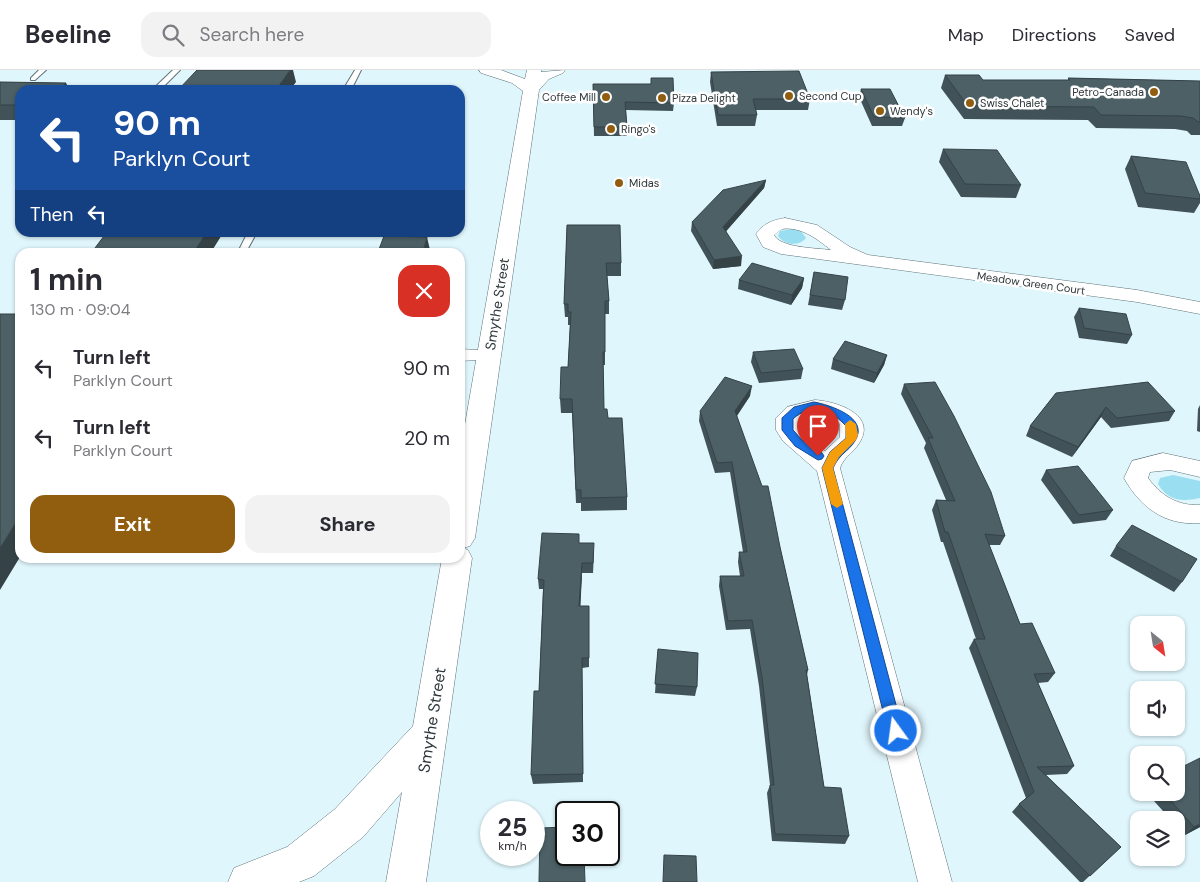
<!DOCTYPE html>
<meta charset="utf-8">
<style>
body{margin:0;font-family:"DM Sans",sans-serif;background:#f2f2f3;color:#2b2b33;height:100vh;display:flex;flex-direction:column;font-size:19px;white-space:nowrap}
*{box-sizing:border-box;margin:0}
p{font-size:16px;color:#7c7c81}
.icon{flex:none;width:28px;height:28px;fill:none;stroke:currentColor;stroke-width:2;stroke-linecap:round;stroke-linejoin:round}
.map{position:relative;flex:1;overflow:hidden}
.sheet{position:absolute;left:15px;top:178px;width:450px;height:315px;display:flex;flex-direction:column;background:#fff;border-radius:15px;box-shadow:0 1px 4px #0004}
.sheet>*{flex:none}
.guide{position:absolute;left:15px;top:15px;width:450px;height:152px;border-radius:15px;box-shadow:0 1px 4px #0004;background:#1a4fa0;color:#fff;overflow:hidden}
.needle{width:32px;rotate:150deg}
.tools{position:absolute;left:1130px;top:546px;display:grid;gap:10px}
.tools a{display:grid;place-items:center;width:55px;height:55px;border-radius:10px;background:#fff;box-shadow:0 1px 4px #0004;font-size:25px}
.speed{position:absolute;left:480px;top:731px;display:flex;gap:10px;font-size:25px;font-weight:700;text-align:center}
.speed>*{display:grid;place-content:center;width:65px;height:65px;border-radius:50%;background:#fff;box-shadow:0 1px 4px #0004;line-height:1}
.speed small{font-size:12px;font-weight:400}
.speed .limit{border:2px solid #111;border-radius:8px;background:#fff;color:#111}
.pin{position:absolute;display:grid;place-items:center;width:42px;height:42px;color:#fff;margin:-51px -21px;border-radius:50% 50% 50% 0;rotate:-45deg;box-shadow:0 0 5px #0007}
.pin .icon{rotate:45deg}
.me{position:absolute;width:55px;margin:-28px;rotate:346deg;stroke-linejoin:round;filter:drop-shadow(0 0 4px #0008)}
.turn{display:flex;align-items:center;gap:18px;height:105px;padding:0 15px;font-size:22px}
.turn .icon{width:65px;height:65px;stroke-width:2.5}
.turn b{display:block;font-size:35px;line-height:42px}
.then{display:flex;align-items:center;height:48px;padding:0 15px;background:#0003;gap:10px;font-size:19px}
.round{display:grid;place-items:center;flex:none;width:52px;height:52px;border-radius:15px;background:#f2f2f3}
.head{display:flex;align-items:center;justify-content:space-between;height:85px;padding:0 15px}
h1{font-size:30px;font-weight:700;line-height:38px}
.action{display:flex;gap:10px;margin-top:auto;padding:10px 15px}
.action a{flex:1;height:58px;border-radius:15px;background:#915e10;color:#fff;font-size:20px;font-weight:700;line-height:58px;text-align:center}
.action a+a{background:#f2f2f3;color:#2b2b33}
ul{padding:0;list-style:none}
li{display:flex;align-items:center;gap:15px;height:70px;padding:0 15px}
li div{flex:1}
li b{display:block;font-size:19px}
li em{font-style:normal}
header{display:flex;align-items:center;gap:30px;box-sizing:border-box;height:70px;padding:0 25px;background:#fff;border-bottom:1px solid #e1e1e2}
header strong{font-size:24px}
nav{display:flex;gap:28px;margin-inline-start:auto;font-size:18px}
.search{width:350px;height:45px;background:#f2f2f3;display:flex;align-items:center;gap:12px;box-sizing:border-box;padding:0 18px;border-radius:15px;color:#7c7c81;font-size:19px}
.map>svg:first-child{display:block}
.green{fill:#9adef1}
.lines{fill:none;stroke-linecap:round;stroke-linejoin:round}
.service-casing{stroke:#5f7379;stroke-width:2}
.minor-casing{stroke:#5f7379;stroke-width:1}
.secondary-casing{stroke:#5f7379;stroke-width:1}
.service{fill:#fff;fill-rule:evenodd}
.minor{fill:#fff;fill-rule:evenodd}
.secondary{fill:#fff;fill-rule:evenodd}
.wall{fill:#415358}
.shaded-wall{fill:#354347}
.building{fill:#4c6066;stroke:#354347}
.route{fill:#1a73e8;stroke:#114b97}
.slow{fill:#f59e0b}
.poi-dot{fill:#915e10;stroke:#fefefe;stroke-width:2}
.labels{text-anchor:middle;dominant-baseline:central;stroke-width:5;stroke-linejoin:round;paint-order:stroke}
.far-poi-label{font-size:11px;fill:#2e373a;stroke:#fefefe;text-anchor:start}
.far-street-label{font-size:11px;fill:#2e373a;stroke:#fefefe}
.street-label{font-size:14px;fill:#2e373a;stroke:#fefefe}
.near-street-label{font-size:16px;fill:#2e373a;stroke:#fefefe}
</style>
<header>
<strong>Beeline</strong>
<div class="search"><svg class="icon" aria-label="search" viewBox="0 0 24 24"><circle cx="10" cy="10" r="6"/><path d="M15 15l6 6"/></svg>Search here</div>
<nav><a>Map</a><a>Directions</a><a>Saved</a></nav>
</header>
<div class="map">
<svg width="1200" height="812" viewBox="0 0 1200 812">
<rect width="100%" height="100%" fill="#dff6fc"/>
<path class="green" d="M 792,159 L 801,161 L 806,168 C 799,177 784,175 778,166 L 780,161 Z
M 814,348 C 824,348 835,351 837,362 L 834,369 L 818,371 L 804,363 L 803,355 Z
M 1173,405 L 1200,411 L 1200,428 C 1182,432 1168,431 1158,414 L 1160,408 Z"/>
<g class="lines">
<g class="service-casing">
<path id="service" d="M 39,0 L 46,0 L 35,10 L 31,10 L 31,8 Z
M 173,0 L 180,0 L 160,20 L 152,20 Z
M 355,0 L 361,0 L 351,20 L 343,20 Z
M 248,162 L 257,162 L 246,182 L 238,182 Z"/>
</g>
<g class="minor-casing">
<path id="minor" d="M 785,148 L 817,155 L 850,177 L 868,185 L 1137,220 L 1200,232 L 1200,244 L 1137,232 L 781,184 L 763,177 L 756,164 C 764,153 773,150 785,148 ZM 782,159 C 801,156 817,169 831,180 C 816,178 780,178 774,165 Z
M 460,279 L 496,281 L 499,285 L 496,289 L 460,291 Z
M 815,330 C 834,331 875,343 861,370 C 856,381 844,386 840,398 L 952,812 L 918,812 L 817,401 L 783,371 L 776,360 L 776,348 L 787,337 ZM 815,344 L 829,346 L 840,354 L 840,367 L 825,381 L 798,359 L 798,351 L 807,345 Z
M 1163,383 L 1200,391 L 1200,407 L 1170,400 L 1150,402 L 1148,408 C 1161,426 1178,436 1200,435 L 1200,453 C 1165,456 1140,437 1124,408 L 1132,391 Z"/>
</g>
<g class="secondary-casing">
<path id="secondary" d="M 479,0 L 501,0 L 525,9 L 527,0 L 541,0 L 541,2 L 565,0 L 563,3 L 549,9 L 539,20 L 475,468 L 470,476 L 463,478 L 468,480 L 472,488 L 426,812 L 386,812 L 402,722 L 363,767 L 314,806 L 299,812 L 228,812 L 234,798 L 287,777 L 335,739 L 413,656 L 442,488 L 460,488 L 460,383 L 523,21 L 512,13 L 481,3 Z"/>
</g>
<use href="#service" class="service"/>
<use href="#minor" class="minor"/>
<use href="#secondary" class="secondary"/>
</g>
<path class="wall" d="M 711,2 L 810,29 L 808,40 L 756,40 L 757,45 L 755,56 L 717,56 L 710,12 Z
M 945,5 L 983,10 L 1068,10 L 1068,8 L 1200,11 L 1200,65 L 1191,65 L 1187,61 L 1175,59 L 1096,58 L 1088,50 L 964,49 L 941,18 Z
M 0,12 L 66,13 L 69,20 L 20,20 L 20,50 L 0,50 Z
M 593,14 L 674,33 L 673,41 L 626,40 L 627,66 L 594,66 Z
M 861,19 L 905,48 L 902,56 L 872,56 L 859,27 Z
M 943,79 L 1021,115 L 1016,128 L 961,127 L 939,92 Z
M 1131,86 L 1200,126 L 1200,133 L 1194,143 L 1138,137 L 1125,99 Z
M 766,110 L 764,118 L 726,161 L 741,196 L 713,199 L 691,161 L 692,152 Z
M 567,155 L 621,193 L 621,206 L 607,206 L 609,231 L 609,244 L 605,244 L 605,295 L 603,295 L 604,339 L 608,348 L 627,427 L 627,440 L 581,441 L 581,433 L 576,433 L 572,343 L 561,343 L 560,329 L 568,297 L 570,255 L 568,255 L 568,247 L 565,247 L 564,234 Z
M 82,162 L 219,162 L 221,166 L 211,182 L 92,182 L 106,164 L 83,164 Z
M 814,202 L 845,230 L 842,240 L 808,235 Z
M 804,208 L 802,218 L 791,235 L 738,219 L 739,210 Z
M 1079,238 L 1132,265 L 1127,274 L 1079,268 L 1074,247 Z
M 753,282 L 803,299 L 801,309 L 759,313 L 751,292 Z
M 887,285 L 884,295 L 874,313 L 831,299 L 833,289 Z
M 904,314 L 1005,466 L 1000,475 L 989,475 L 1020,554 L 1055,603 L 1048,612 L 1038,613 L 1074,696 L 1067,704 L 1046,705 L 1121,777 L 1083,812 L 1080,812 L 1012,742 L 1019,734 L 1026,728 L 969,578 L 974,569 L 976,569 L 943,472 L 941,472 L 932,440 L 936,430 L 946,430 L 924,378 L 926,373 L 901,324 Z
M 1056,323 L 1175,341 L 1169,351 L 1111,358 L 1101,347 L 1072,387 L 1026,366 L 1030,356 Z
M 750,326 L 737,346 L 780,477 L 808,600 L 807,605 L 824,717 L 849,766 L 845,774 L 772,771 L 767,723 L 770,715 L 759,616 L 750,559 L 726,560 L 719,516 L 720,506 L 740,506 L 738,492 L 739,482 L 743,482 L 730,402 L 715,403 L 699,351 L 700,341 Z
M 1200,335 L 1200,362 L 1197,361 L 1198,339 Z
M 1046,400 L 1113,440 L 1106,450 L 1073,454 L 1041,410 Z
M 579,464 L 579,473 L 594,483 L 593,503 L 582,503 L 580,536 L 589,536 L 589,597 L 582,598 L 583,712 L 533,714 L 531,705 L 539,621 L 543,519 L 539,519 L 538,509 Z
M 1116,476 L 1182,512 L 1174,522 L 1110,486 Z
M 658,579 L 697,617 L 695,626 L 655,623 Z
M 1146,722 L 1176,722 L 1200,757 L 1185,765 L 1176,756 L 1176,750 L 1171,750 Z"/>
<path class="shaded-wall" d="M 290,0 L 293,0 L 296,12 L 290,20 L 276,20 Z
M 66,13 L 69,20 L 58,20 Z
M 766,110 L 764,118 L 722,166 L 723,157 Z
M 207,162 L 219,162 L 221,166 L 211,182 L 194,182 Z
M 427,167 L 430,180 L 429,182 L 423,182 Z
M 742,186 L 741,196 L 713,199 L 714,190 Z
M 804,208 L 802,218 L 791,235 L 792,225 Z
M 887,285 L 884,295 L 874,313 L 877,303 Z
M 752,316 L 750,326 L 733,351 L 735,341 Z
M 1106,337 L 1101,347 L 1072,387 L 1078,377 Z
M 20,446 L 20,487 L 0,520 L 0,478 Z
M 582,493 L 582,503 L 580,546 L 579,536 Z
M 1200,754 L 1200,757 L 1185,765 L 1194,757 Z"/>
<path class="building" d="M 197,0 L 290,0 L 276,20 L 178,20 Z
M 799,1 L 810,29 L 753,29 L 757,45 L 718,45 L 711,2 Z
M 945,5 L 979,5 L 983,10 L 1070,10 L 1068,8 L 1200,11 L 1200,52 L 1198,52 L 1193,48 L 1181,46 L 1101,45 L 1094,37 L 968,36 Z
M 651,8 L 673,8 L 674,33 L 625,32 L 627,57 L 594,57 L 593,14 L 651,14 Z
M 0,12 L 66,13 L 58,20 L 20,20 L 20,35 L 0,35 Z
M 861,19 L 890,19 L 905,48 L 874,47 Z
M 943,79 L 997,80 L 1021,115 L 965,114 Z
M 1131,86 L 1186,92 L 1200,126 L 1200,129 L 1145,123 Z
M 766,110 L 723,157 L 742,186 L 714,190 L 692,152 L 723,120 Z
M 567,155 L 620,155 L 621,193 L 606,193 L 609,231 L 605,231 L 605,282 L 603,282 L 604,339 L 607,339 L 608,348 L 622,348 L 627,427 L 581,428 L 581,420 L 576,420 L 572,329 L 560,329 L 561,297 L 568,297 L 571,242 L 568,242 L 568,234 L 564,234 Z
M 107,162 L 207,162 L 194,182 L 92,182 Z
M 384,166 L 427,167 L 423,182 L 378,182 Z
M 752,193 L 804,208 L 792,225 L 739,210 Z
M 814,202 L 848,207 L 845,230 L 810,225 Z
M 1079,238 L 1126,244 L 1132,265 L 1084,258 Z
M 0,244 L 20,244 L 20,446 L 0,478 Z
M 845,271 L 887,285 L 877,303 L 833,289 Z
M 794,279 L 803,299 L 761,303 L 753,282 Z
M 725,307 L 752,316 L 735,341 L 762,416 L 768,416 L 780,477 L 808,600 L 806,600 L 824,717 L 841,718 L 849,766 L 775,764 L 770,715 L 774,715 L 762,607 L 752,550 L 728,551 L 720,506 L 744,506 L 739,482 L 747,482 L 732,392 L 717,393 L 700,341 Z
M 935,312 L 954,346 L 991,422 L 1005,466 L 985,464 L 1020,554 L 1032,553 L 1055,603 L 1034,604 L 1074,696 L 1037,697 L 1121,777 L 1090,806 L 1019,734 L 1034,722 L 974,569 L 985,569 L 948,462 L 945,462 L 936,430 L 955,431 L 928,368 L 933,368 L 904,314 Z
M 1148,312 L 1175,341 L 1117,348 L 1106,337 L 1078,377 L 1030,356 L 1056,323 Z
M 1078,396 L 1113,440 L 1079,445 L 1046,400 Z
M 1132,455 L 1197,489 L 1182,512 L 1116,476 Z
M 542,463 L 579,464 L 579,473 L 594,473 L 593,493 L 582,493 L 579,536 L 589,536 L 589,588 L 582,588 L 583,704 L 531,705 L 534,621 L 539,621 L 544,510 L 538,509 Z
M 658,579 L 698,583 L 697,617 L 655,614 Z
M 1200,688 L 1200,754 L 1194,757 L 1163,722 L 1176,722 L 1176,700 Z
M 566,757 L 566,785 L 584,785 L 585,812 L 539,812 L 540,758 Z
M 664,785 L 696,786 L 697,812 L 663,812 Z"/>
<path class="route" d="M 814,332 C 829,335 870,347 855,371 C 848,382 840,383 833,398 L 903,661 L 901,666 L 896,668 L 891,666 L 888,661 L 822,398 L 830,382 L 846,368 L 846,356 C 831,339 810,333 793,349 L 793,360 L 802,370 L 822,383 L 824,386 L 822,389 L 818,390 L 795,376 L 782,360 L 782,348 L 794,337 Z"/>
<path class="slow" d="M 850,350 L 856,354 L 858,365 L 856,370 L 839,387 L 833,398 L 843,434 L 837,438 L 831,434 L 822,398 L 830,382 L 846,368 L 845,354 Z"/>
<g class="poi-dot">
<circle cx="1154" cy="22" r="5"/>
<circle cx="789" cy="26" r="5"/>
<circle cx="606" cy="27" r="5"/>
<circle cx="662" cy="28" r="5"/>
<circle cx="970" cy="33" r="5"/>
<circle cx="880" cy="41" r="5"/>
<circle cx="611" cy="59" r="5"/>
<circle cx="619" cy="113" r="5"/>
</g>
<g class="labels">
<g class="far-poi-label">
<text x="1144" y="22" text-anchor="end">Petro-Canada</text>
<text x="799" y="26">Second Cup</text>
<text x="596" y="27" text-anchor="end">Coffee Mill</text>
<text x="672" y="28">Pizza Delight</text>
<text x="980" y="33">Swiss Chalet</text>
<text x="890" y="41">Wendy's</text>
<text x="621" y="59">Ringo's</text>
<text x="629" y="113">Midas</text>
</g>
<g class="far-street-label">
<text transform="translate(1031 213) rotate(8)">Meadow Green Court</text>
</g>
<g class="street-label">
<text transform="translate(497 234) rotate(-81)">Smythe Street</text>
</g>
<g class="near-street-label">
<text transform="translate(432 650) rotate(-81)">Smythe Street</text>
</g>
</g>
</svg>
<div class="tools">
<a><svg class="needle" viewBox="-14 -14 28 28"><path d="M0-13l5 13h-10z" fill="#e53935"/><path d="M0 13l5-13h-10z" fill="#7c7c81"/></svg></a>
<a><svg class="icon" aria-label="sound" viewBox="0 0 24 24"><path d="M4 9h4l5-4v14l-5-4H4zM17 9q2 3 0 6"/></svg></a>
<a><svg class="icon" aria-label="search" viewBox="0 0 24 24"><circle cx="10" cy="10" r="6"/><path d="M15 15l6 6"/></svg></a>
<a><svg class="icon" aria-label="layers" viewBox="0 0 24 24"><path d="M12 4l9 5-9 5-9-5zM3 14l9 5 9-5"/></svg></a>
</div>
<div class="speed"><div>25<small>km/h</small></div><div class="limit">30</div></div>
<div class="pin" style="left:818px;top:386px;background:#d93025"><svg class="icon" aria-label="arrive" viewBox="0 0 24 24"><path d="M6 21V4h12l-3 4 3 4H6"/></svg></div>
<svg class="me" style="left:896px;top:661px" viewBox="-20 -20 40 40"><circle r="17" fill="#1a73e8" stroke="#fff" stroke-width="3"/><path d="M0-11L8 9 0 5-8 9z" fill="#fff"/></svg>
<div class="guide">
<div class="turn"><svg class="icon" aria-label="left" viewBox="0 0 24 24"><path d="M17 20v-9H6M10 6l-5 5 5 5"/></svg><div><b>90 m</b>Parklyn Court</div></div>
<div class="then">Then<svg class="icon" aria-label="left" viewBox="0 0 24 24"><path d="M17 20v-9H6M10 6l-5 5 5 5"/></svg></div>
</div>
<section class="sheet">
<div class="head"><div><h1>1 min</h1><p>130 m · 09:04</p></div><a class="round" style="background:#d93025;color:#fff"><svg class="icon" aria-label="close" viewBox="0 0 24 24"><path d="M6 6l12 12M18 6L6 18"/></svg></a></div>
<ul>
<li><svg class="icon" aria-label="left" viewBox="0 0 24 24"><path d="M17 20v-9H6M10 6l-5 5 5 5"/></svg><div><b>Turn left</b><p>Parklyn Court</p></div><em>90 m</em></li>
<li><svg class="icon" aria-label="left" viewBox="0 0 24 24"><path d="M17 20v-9H6M10 6l-5 5 5 5"/></svg><div><b>Turn left</b><p>Parklyn Court</p></div><em>20 m</em></li>
</ul>
<div class="action"><a>Exit</a><a>Share</a></div>
</section>
</div>
